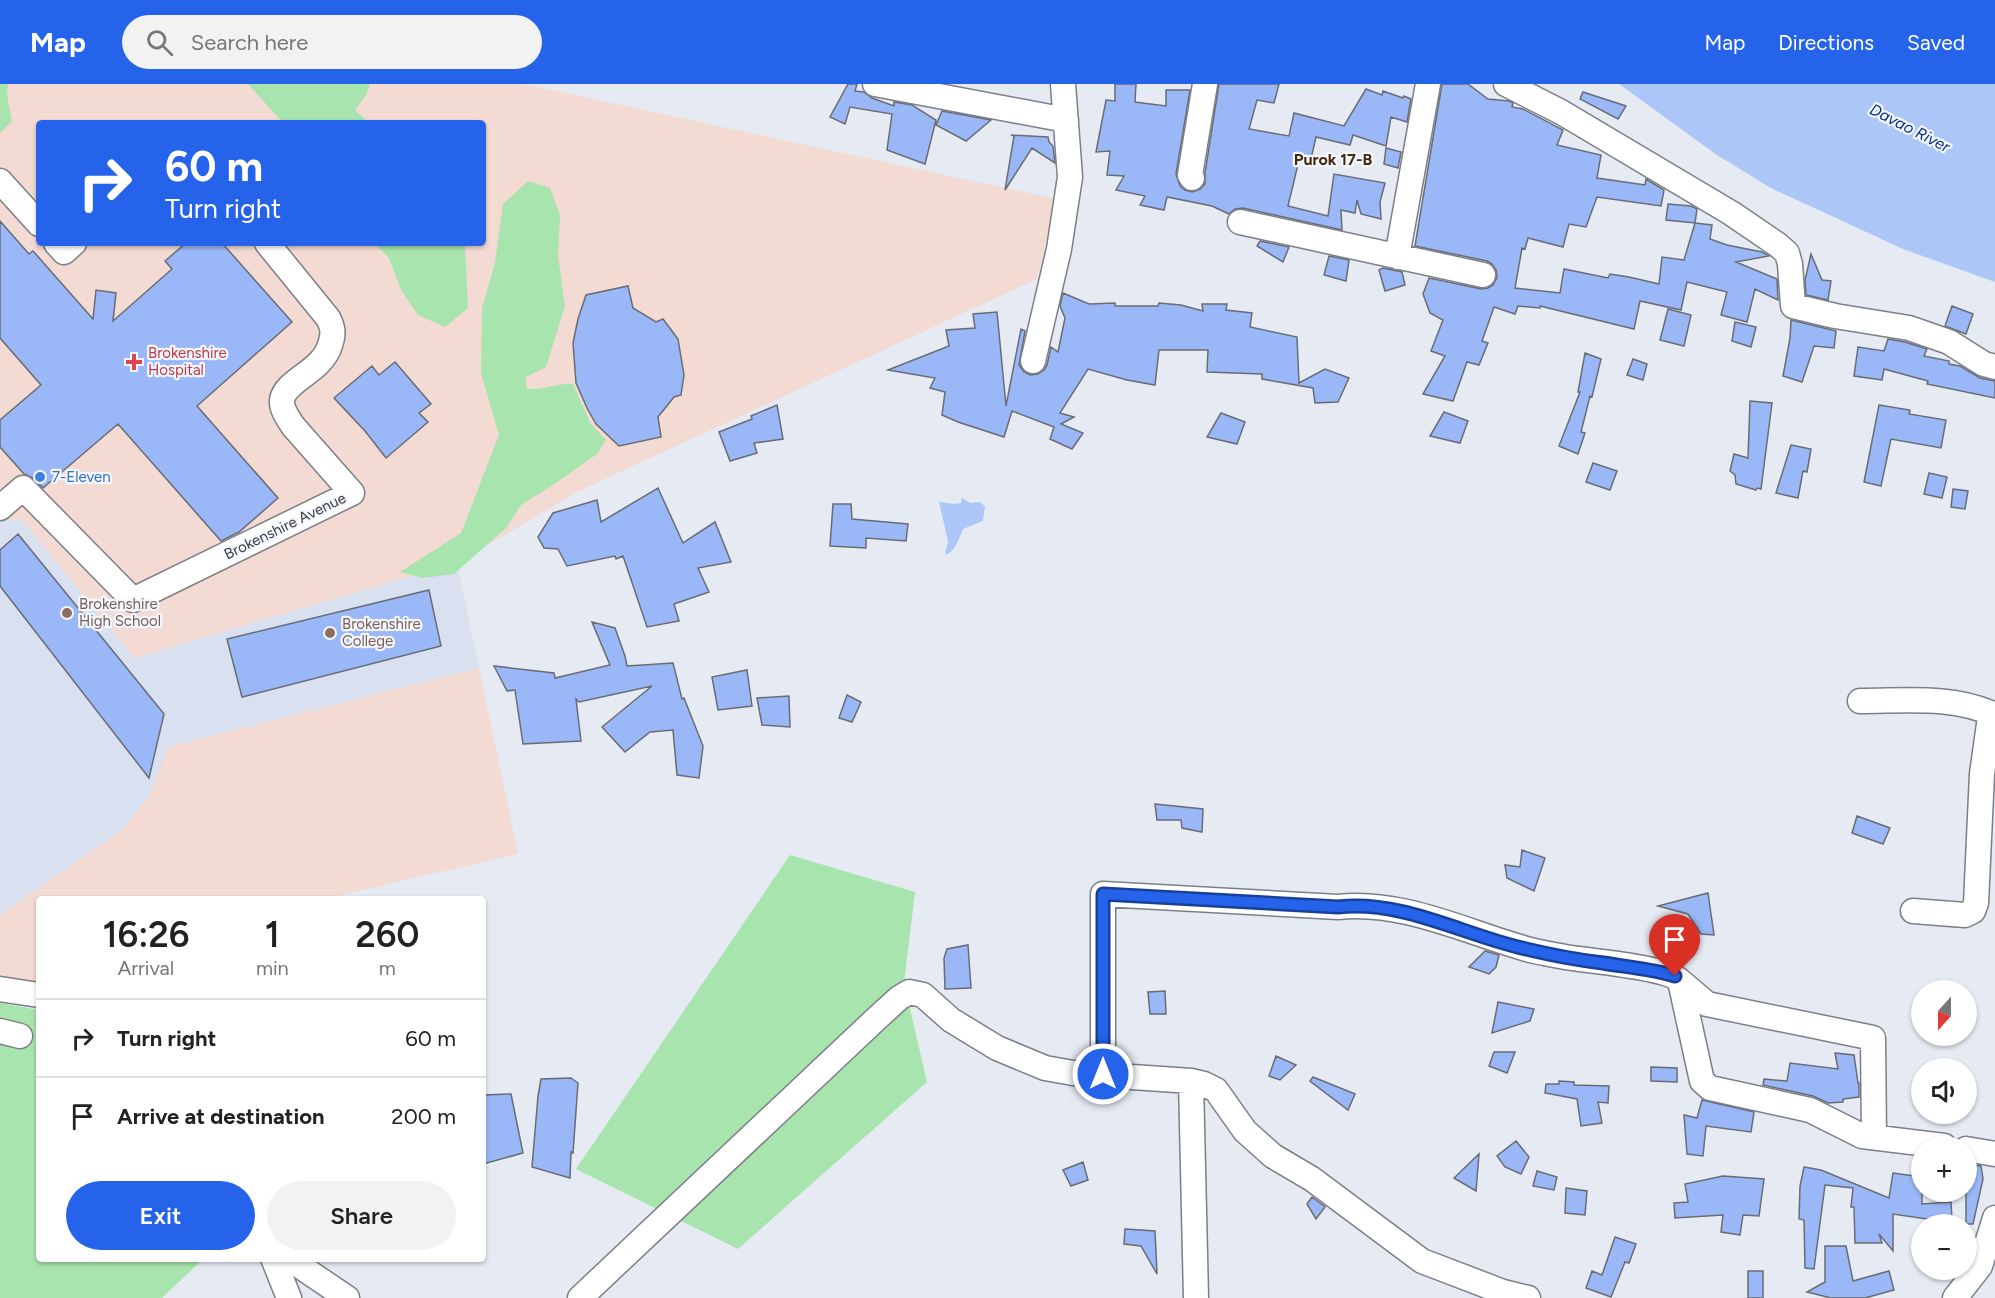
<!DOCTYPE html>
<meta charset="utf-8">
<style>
body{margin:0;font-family:Figtree,sans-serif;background:#f2f2f2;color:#222;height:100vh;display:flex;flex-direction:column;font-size:22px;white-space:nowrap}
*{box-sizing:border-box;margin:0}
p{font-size:20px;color:#767676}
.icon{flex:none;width:33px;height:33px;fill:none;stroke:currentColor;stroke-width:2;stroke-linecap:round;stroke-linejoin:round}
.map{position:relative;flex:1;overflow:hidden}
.details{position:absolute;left:36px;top:812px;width:450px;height:366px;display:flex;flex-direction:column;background:#fff;border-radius:6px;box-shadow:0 2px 4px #0004}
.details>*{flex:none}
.banner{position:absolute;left:36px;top:36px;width:450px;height:126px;border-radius:6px;box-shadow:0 2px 4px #0004;background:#2563eb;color:#fff;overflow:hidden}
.needle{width:39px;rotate:201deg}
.tools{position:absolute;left:1911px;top:896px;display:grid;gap:12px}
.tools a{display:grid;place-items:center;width:66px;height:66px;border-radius:50%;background:#fff;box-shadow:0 2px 4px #0004;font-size:30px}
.pin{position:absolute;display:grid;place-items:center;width:51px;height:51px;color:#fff;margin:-62px -26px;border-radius:50% 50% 50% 0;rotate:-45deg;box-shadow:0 0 6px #0007}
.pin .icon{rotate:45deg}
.me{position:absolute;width:66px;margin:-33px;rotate:0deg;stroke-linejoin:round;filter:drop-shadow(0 0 4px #0008)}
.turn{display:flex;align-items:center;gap:21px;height:126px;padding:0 30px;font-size:27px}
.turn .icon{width:78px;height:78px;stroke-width:2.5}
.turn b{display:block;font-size:42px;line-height:51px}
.eta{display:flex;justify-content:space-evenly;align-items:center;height:102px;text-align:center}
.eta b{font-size:36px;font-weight:600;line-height:42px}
.cta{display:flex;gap:12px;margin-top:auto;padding:12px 30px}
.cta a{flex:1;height:69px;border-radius:36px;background:#2563eb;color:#fff;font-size:24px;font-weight:600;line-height:69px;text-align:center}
.cta a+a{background:#f2f2f2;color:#222}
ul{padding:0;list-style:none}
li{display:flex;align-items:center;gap:18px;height:78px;padding:0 30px;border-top:2px solid #e0e0e0}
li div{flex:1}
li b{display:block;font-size:22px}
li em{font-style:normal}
header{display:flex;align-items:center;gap:36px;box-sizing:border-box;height:84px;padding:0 30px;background:#2563eb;color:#fff}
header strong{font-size:28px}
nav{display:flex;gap:33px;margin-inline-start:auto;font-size:21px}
.search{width:420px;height:54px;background:#f2f2f2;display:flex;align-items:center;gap:15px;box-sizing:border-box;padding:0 21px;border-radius:33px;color:#767676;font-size:22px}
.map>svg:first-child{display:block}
.commercial{fill:#f3dad3;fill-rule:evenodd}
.built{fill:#d9e0f0}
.green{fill:#a8e4ad}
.water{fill:#acc7f7}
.building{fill:#9ab7f8;stroke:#696c74;stroke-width:1.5}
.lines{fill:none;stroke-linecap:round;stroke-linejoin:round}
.minor-casing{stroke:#7c7f87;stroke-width:27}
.minor{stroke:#fff;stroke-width:24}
.route-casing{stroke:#184099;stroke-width:15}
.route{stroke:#2563eb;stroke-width:10}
.health-dot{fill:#e0444e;stroke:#f4f7ff;stroke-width:2}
.shop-dot{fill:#3f7fe0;stroke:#f4f7ff;stroke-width:2}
.education-dot{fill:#8d6e63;stroke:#f4f7ff;stroke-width:2}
.labels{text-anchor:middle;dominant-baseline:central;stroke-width:4.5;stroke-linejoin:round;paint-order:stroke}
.health-label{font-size:15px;fill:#be3a42;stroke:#f4f7ff;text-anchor:start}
.shop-label{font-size:15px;fill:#366cbe;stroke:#f4f7ff;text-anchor:start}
.street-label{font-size:15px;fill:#3b3d40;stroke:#f4f7ff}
.education-label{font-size:15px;fill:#785e54;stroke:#f4f7ff;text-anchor:start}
.water-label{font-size:16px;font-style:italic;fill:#012f87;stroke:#f4f7ff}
.neighbourhood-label{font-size:16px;font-weight:bold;fill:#452b0a;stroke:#f4f7ff}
</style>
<header>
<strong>Map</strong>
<div class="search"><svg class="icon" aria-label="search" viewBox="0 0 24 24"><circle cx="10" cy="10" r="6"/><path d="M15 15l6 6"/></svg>Search here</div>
<nav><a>Map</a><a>Directions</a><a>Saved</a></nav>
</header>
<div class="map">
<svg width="1995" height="1214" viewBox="0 0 1995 1214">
<rect width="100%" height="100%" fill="#e6eaf3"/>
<path class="commercial" d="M 0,0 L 524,0 L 1056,115 L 1037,195 L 579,407 L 457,479 L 518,770 L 329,814 L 39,814 L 39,902 L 0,896 ZM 39,39 L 483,39 L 483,159 L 39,159 Z"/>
<path class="built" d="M 0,436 L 22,436 L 134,574 L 456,479 L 479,584 L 168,663 L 150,711 L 122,746 L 0,831 Z"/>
<path class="green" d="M 0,0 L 8,0 L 7,11 L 12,37 L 0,49 Z
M 248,0 L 370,0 L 366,11 L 355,26 L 369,39 L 283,39 Z
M 528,97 L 550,104 L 560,131 L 558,172 L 565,222 L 546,283 L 526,293 L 527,305 C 544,306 556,299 573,300 L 591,340 L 606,356 L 597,370 L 556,399 L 521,421 L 506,444 L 454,490 L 423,494 L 400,488 L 461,449 L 499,351 L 481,289 L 482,224 L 495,179 L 503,120 Z
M 374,159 L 465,159 L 468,224 L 445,243 L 418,231 L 401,206 L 389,174 Z
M 790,771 L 915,808 L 904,899 L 927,998 L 738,1165 L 576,1085 Z
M 0,919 L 39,926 L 39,1174 L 203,1175 L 162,1214 L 0,1214 Z"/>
<path class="water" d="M 1619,0 L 1995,0 L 1995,198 L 1903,165 L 1771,104 L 1717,71 Z
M 962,414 L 970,419 L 979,418 L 985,422 L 983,437 L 963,445 C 959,454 955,468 945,471 L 948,457 L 939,418 L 955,420 L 961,419 Z"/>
<path class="building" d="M 848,0 L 857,0 L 855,7 L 864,8 L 872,14 L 894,22 L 894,18 L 912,21 L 936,36 L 925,80 L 887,66 L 892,30 L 850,23 L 845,40 L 830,33 Z
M 1115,0 L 1136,0 L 1135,18 L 1166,22 L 1166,6 L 1190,6 L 1176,90 L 1180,102 L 1185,106 L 1192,108 L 1200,105 L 1205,100 L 1205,89 L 1219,0 L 1279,0 L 1274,19 L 1257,16 L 1249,45 L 1289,52 L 1294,29 L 1344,42 L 1366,5 L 1382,11 L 1383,7 L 1403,14 L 1404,12 L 1411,15 L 1407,38 L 1391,33 L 1386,62 L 1353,51 L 1350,61 L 1316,53 L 1310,79 L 1299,76 L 1288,122 L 1328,132 L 1334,90 L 1385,99 L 1380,118 L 1381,135 L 1361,130 L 1357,116 L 1355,129 L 1341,126 L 1342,146 L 1243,124 L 1235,125 L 1229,130 L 1212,122 L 1167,113 L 1164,126 L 1140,121 L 1145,112 L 1116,106 L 1124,92 L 1107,91 L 1110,67 L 1096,68 L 1106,16 L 1115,17 Z
M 1442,0 L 1468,0 L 1488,15 L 1509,17 L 1513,19 L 1512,23 L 1523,25 L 1563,46 L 1557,61 L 1601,71 L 1597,94 L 1645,101 L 1646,95 L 1664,106 L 1661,122 L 1597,113 L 1586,143 L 1569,140 L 1563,163 L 1528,154 L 1525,165 L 1522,164 L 1515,204 L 1560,209 L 1564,185 L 1608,194 L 1610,190 L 1629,193 L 1659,200 L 1662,173 L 1684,176 L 1695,139 L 1712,141 L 1710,155 L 1727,161 L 1762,168 L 1769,172 L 1736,178 L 1777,195 L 1778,216 L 1755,205 L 1747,238 L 1721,231 L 1727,208 L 1687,198 L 1681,226 L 1640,217 L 1634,245 L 1540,222 L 1540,224 L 1518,222 L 1515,230 L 1494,223 L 1482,257 L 1488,259 L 1479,281 L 1467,278 L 1453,317 L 1423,310 L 1445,272 L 1431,267 L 1443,236 L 1430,229 L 1423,210 L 1429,194 L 1481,205 L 1488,204 L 1493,201 L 1497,193 L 1496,186 L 1492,180 L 1487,177 L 1415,162 Z
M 1583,8 L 1626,22 L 1618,35 L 1580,15 Z
M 942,27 L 991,36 L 966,57 L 936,41 Z
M 1011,51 L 1048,53 L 1049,58 L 1053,62 L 1055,79 L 1032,64 L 1005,106 L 1014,52 Z
M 1386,64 L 1401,68 L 1398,84 L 1384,80 Z
M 1668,120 L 1691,122 L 1697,125 L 1695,139 L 1666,136 Z
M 0,137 L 29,170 L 33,167 L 93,235 L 96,206 L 116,209 L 113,237 L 172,185 L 165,177 L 186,159 L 222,159 L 292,238 L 197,322 L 278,414 L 239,448 L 221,457 L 118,340 L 43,404 L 33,394 L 24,390 L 0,363 L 0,336 L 41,301 L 0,254 Z
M 1260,157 L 1289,163 L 1283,178 L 1257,162 Z
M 1811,170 L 1822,196 L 1831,197 L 1828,216 L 1806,211 L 1805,196 Z
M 1329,172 L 1349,176 L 1346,197 L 1324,191 Z
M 1383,184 L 1402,188 L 1405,201 L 1385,207 L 1379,186 Z
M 628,202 L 633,224 L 656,238 L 663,235 L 678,255 L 684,291 L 681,311 L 674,313 L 658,333 L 661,353 L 619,362 L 596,340 L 587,324 L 576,299 L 573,259 L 578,235 L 586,211 Z
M 1063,209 L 1089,220 L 1115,219 L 1115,222 L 1158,222 L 1159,219 L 1181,221 L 1203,227 L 1202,220 L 1227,220 L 1226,226 L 1252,229 L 1250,243 L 1297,253 L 1299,299 L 1325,285 L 1349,294 L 1338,318 L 1315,319 L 1313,304 L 1262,295 L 1262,290 L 1207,288 L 1208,266 L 1159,266 L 1155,301 L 1127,296 L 1088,285 L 1060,329 L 1074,333 L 1061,340 L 1083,349 L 1072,365 L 1050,355 L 1054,343 L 1012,327 L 1004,353 L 958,338 L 942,331 L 945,308 L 930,304 L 935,294 L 888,286 L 949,262 L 946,246 L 975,244 L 973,230 L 997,228 L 1006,322 L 1021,245 L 1025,247 L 1019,281 L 1024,288 L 1030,291 L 1038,290 L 1044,286 L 1047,281 L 1051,263 L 1058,268 L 1065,234 L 1060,222 Z
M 1952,222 L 1973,230 L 1966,250 L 1945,242 Z
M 1668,225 L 1691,231 L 1684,262 L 1660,256 Z
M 1791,236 L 1836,247 L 1834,264 L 1814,262 L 1802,298 L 1783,292 L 1790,254 Z
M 1735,238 L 1756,243 L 1751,263 L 1732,257 Z
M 1888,255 L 1905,258 L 1927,265 L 1924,272 L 1949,277 L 1949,280 L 1960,282 L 1980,294 L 1995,297 L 1995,314 L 1927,300 L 1928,297 L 1884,285 L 1882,296 L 1854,292 L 1858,263 L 1884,267 Z
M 1585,269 L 1601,275 L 1592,313 L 1590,312 L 1581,348 L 1585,349 L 1578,370 L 1559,362 L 1580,308 L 1578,308 Z
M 1633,275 L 1647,280 L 1643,296 L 1627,291 Z
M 395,278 L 431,320 L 419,329 L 428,338 L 386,374 L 365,347 L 334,314 L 372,282 L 379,291 Z
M 1750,317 L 1772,319 L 1761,405 L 1757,404 L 1756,406 L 1736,400 L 1735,391 L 1730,387 L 1734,370 L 1748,374 Z
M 777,321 L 783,355 L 754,359 L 757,369 L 730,377 L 719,348 L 752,335 L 751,332 Z
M 1879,321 L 1910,326 L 1909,330 L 1946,336 L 1941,364 L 1891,355 L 1881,402 L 1864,398 Z
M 1444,328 L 1468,337 L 1460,359 L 1430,352 Z
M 1221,329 L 1245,338 L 1237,360 L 1207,353 Z
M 1791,361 L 1811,365 L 1807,388 L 1803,387 L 1798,414 L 1776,409 Z
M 1593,379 L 1617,387 L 1610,406 L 1586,398 Z
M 1929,389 L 1947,393 L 1942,414 L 1924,410 Z
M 658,404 L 683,459 L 715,438 L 731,478 L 698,484 L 709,508 L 674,520 L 679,537 L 647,543 L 623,472 L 616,475 L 615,472 L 567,482 L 558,465 L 544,464 L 538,453 L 553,429 L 597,416 L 601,438 Z
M 1953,405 L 1968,407 L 1965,425 L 1951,423 Z
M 833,420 L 851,420 L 852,435 L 908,440 L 906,457 L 866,454 L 866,464 L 830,462 Z
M 18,450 L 164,630 L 149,694 L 0,502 L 0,466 Z
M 429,506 L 441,562 L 242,613 L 227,555 Z
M 592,538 L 615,544 L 625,572 L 627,582 L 673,579 L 682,615 L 684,614 L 703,662 L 699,694 L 677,691 L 673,646 L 650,648 L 625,668 L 602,643 L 652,602 L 579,618 L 576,615 L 581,657 L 523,660 L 515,606 L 507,607 L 494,582 L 554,589 L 555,594 L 610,581 Z
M 747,586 L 752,622 L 718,626 L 712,593 Z
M 847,611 L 861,618 L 852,638 L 839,634 Z
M 789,612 L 790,643 L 762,641 L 757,614 Z
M 1155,720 L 1203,725 L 1202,748 L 1182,744 L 1181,736 L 1157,736 Z
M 1857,732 L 1890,744 L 1883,760 L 1852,749 Z
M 1522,766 L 1545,774 L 1534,807 L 1507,794 L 1505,781 L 1520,783 Z
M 1708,809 L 1714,851 L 1701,850 L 1688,830 L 1658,822 Z
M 968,861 L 971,904 L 945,905 L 944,874 L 947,865 Z
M 1485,867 L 1499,871 L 1496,883 L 1489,890 L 1469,883 Z
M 1165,907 L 1166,930 L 1150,930 L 1148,908 Z
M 1498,918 L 1534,925 L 1530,937 L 1492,949 Z
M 1494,968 L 1515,968 L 1507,989 L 1489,982 Z
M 1835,969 L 1854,971 L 1858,999 L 1859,999 L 1859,1013 L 1843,1015 L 1843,1018 L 1828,1019 L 1813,1012 L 1763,1001 L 1764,995 L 1787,997 L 1790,979 L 1838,985 Z
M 1276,972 L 1296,981 L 1280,996 L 1269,992 Z
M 1651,983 L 1677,984 L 1677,998 L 1651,997 Z
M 1313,993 L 1355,1010 L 1348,1026 L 1310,997 Z
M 571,994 L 578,999 L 573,1069 L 571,1068 L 570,1094 L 532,1083 L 538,1012 L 541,995 Z
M 1559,997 L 1574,998 L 1574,1001 L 1609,1002 L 1608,1019 L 1598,1018 L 1602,1039 L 1581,1042 L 1577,1015 L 1545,1009 L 1546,1000 L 1559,1000 Z
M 511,1010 L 523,1069 L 483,1080 L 483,1011 Z
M 1702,1016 L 1754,1028 L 1751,1048 L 1706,1042 L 1703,1072 L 1687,1070 L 1684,1031 L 1697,1034 Z
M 1516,1057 L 1529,1073 L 1521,1090 L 1505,1083 L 1497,1072 Z
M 1479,1070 L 1476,1107 L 1454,1094 Z
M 1083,1078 L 1088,1096 L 1071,1102 L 1063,1086 Z
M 1966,1080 L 1981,1082 L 1983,1095 L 1973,1140 L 1966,1140 Z
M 1804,1083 L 1821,1086 L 1889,1114 L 1893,1089 L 1922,1093 L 1922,1120 L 1951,1118 L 1952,1135 L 1934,1136 L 1893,1130 L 1893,1167 L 1879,1150 L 1882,1159 L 1855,1159 L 1854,1123 L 1851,1123 L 1853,1104 L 1825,1101 L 1814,1185 L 1805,1184 L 1804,1136 L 1799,1135 L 1800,1102 Z
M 1537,1087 L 1557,1093 L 1554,1106 L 1533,1102 Z
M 1723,1092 L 1764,1095 L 1759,1132 L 1743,1131 L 1740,1151 L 1721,1148 L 1723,1131 L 1675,1134 L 1674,1119 L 1688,1118 L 1685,1100 Z
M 1566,1104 L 1587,1107 L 1585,1131 L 1565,1129 Z
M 1312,1113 L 1325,1123 L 1316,1135 L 1307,1120 Z
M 1125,1145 L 1155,1147 L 1157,1190 L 1141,1162 L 1124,1160 Z
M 1615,1153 L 1636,1160 L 1629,1179 L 1625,1178 L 1611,1213 L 1586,1204 L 1592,1187 L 1602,1191 Z
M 1825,1162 L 1846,1162 L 1853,1197 L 1889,1187 L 1894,1206 L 1865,1214 L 1831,1214 L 1807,1208 L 1825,1198 Z
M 1748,1187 L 1763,1187 L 1763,1214 L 1748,1214 Z"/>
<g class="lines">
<g class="minor-casing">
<path id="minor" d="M 875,0 L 1066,36
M 1506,0 L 1561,28 L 1731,129 L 1778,161 L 1787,169 L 1790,180 L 1793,222 L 1835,232 L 1909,244 L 1949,258 L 1984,280 L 1995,283
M 1192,94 L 1190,91 L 1205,0
M 0,97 L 39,140
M 1240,138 L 1483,191
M 56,159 L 64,168 L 74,159
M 1397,173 L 1428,0
M 1033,277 L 1059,165 L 1070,93 L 1063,0
M 0,424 L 23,404 L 133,516 L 352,409 L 293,342 C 288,334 281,325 282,316 C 285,296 322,288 330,261 C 334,250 333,243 328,234 L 267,159
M 1860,617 C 1905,617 1954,611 1995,631
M 1913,827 L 1965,831 L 1973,827 L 1976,819 L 1982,690 L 1989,640 L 1995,634
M 1680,897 L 1707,920 L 1873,954 L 1874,1053
M 0,905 L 39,911
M 0,947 L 20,952
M 1103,990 L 1103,810 L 1338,823 C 1400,816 1462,846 1520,863 C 1534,868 1550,870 1565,873 C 1588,877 1667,883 1680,897 L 1702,997 L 1710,1004 L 1810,1026 L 1862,1052 L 1944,1062
M 1191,997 L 1196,1214
M 1966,1065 L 1995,1070
M 273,1174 L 289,1214
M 288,1174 L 347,1214
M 580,1214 L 875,936 L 899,914 L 909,908 L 923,911 L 951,936 L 997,964 L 1045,984 L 1073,989 L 1191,997 L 1204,1000 L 1216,1006 L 1245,1047 L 1273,1072 L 1312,1095 L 1422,1177 L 1503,1208 L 1528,1214
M 1955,1214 L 1980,1182 L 1995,1134"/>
</g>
<use href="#minor" class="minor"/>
</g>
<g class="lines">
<g class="route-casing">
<path id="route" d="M 1103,990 L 1103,810 L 1338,823 C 1404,816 1463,851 1526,865 C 1551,871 1577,876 1603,879 C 1627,883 1652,885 1675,892"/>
</g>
<use href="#route" class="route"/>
</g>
<path class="health-dot" d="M131 269h6v6h6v6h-6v6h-6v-6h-6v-6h6z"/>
<circle class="shop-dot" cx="40" cy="393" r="6"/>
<g class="education-dot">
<circle cx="67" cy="529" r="6"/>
<circle cx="330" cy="549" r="6"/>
</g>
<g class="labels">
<g class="health-label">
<text x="148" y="269">Brokenshire<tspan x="148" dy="17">Hospital</tspan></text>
</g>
<g class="shop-label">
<text x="52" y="393">7-Eleven</text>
</g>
<g class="street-label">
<text transform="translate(285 442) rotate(-26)">Brokenshire Avenue</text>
</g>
<g class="education-label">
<text x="79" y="520">Brokenshire<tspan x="79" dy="17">High School</tspan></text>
<text x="342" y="540">Brokenshire<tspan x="342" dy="17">College</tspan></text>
</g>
<g class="water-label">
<text transform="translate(1910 44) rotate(27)">Davao River</text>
</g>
<g class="neighbourhood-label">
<text x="1333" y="75">Purok 17-B</text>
</g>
</g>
</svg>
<div class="tools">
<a><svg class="needle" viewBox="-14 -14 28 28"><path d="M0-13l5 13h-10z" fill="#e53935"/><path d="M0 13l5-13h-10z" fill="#767676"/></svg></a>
<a><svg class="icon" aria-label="sound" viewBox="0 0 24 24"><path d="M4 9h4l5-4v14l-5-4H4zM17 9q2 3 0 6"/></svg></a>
<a>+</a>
<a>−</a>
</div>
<div class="pin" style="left:1675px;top:892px;background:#d93025"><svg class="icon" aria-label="arrive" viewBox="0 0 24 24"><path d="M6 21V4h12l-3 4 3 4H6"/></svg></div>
<svg class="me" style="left:1103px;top:990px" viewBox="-20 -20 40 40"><circle r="17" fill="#2563eb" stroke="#fff" stroke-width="3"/><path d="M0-11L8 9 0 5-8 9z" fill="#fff"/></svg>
<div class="banner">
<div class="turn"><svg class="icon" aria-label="right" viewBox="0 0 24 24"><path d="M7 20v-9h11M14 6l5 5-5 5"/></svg><div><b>60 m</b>Turn right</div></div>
</div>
<section class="details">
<div class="eta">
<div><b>16:26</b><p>Arrival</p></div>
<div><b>1</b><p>min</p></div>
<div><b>260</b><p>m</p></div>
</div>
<ul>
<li><svg class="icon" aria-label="right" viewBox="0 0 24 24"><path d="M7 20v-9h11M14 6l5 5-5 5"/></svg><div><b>Turn right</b></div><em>60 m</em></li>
<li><svg class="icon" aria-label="arrive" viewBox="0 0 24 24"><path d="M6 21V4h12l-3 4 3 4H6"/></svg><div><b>Arrive at destination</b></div><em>200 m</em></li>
</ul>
<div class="cta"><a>Exit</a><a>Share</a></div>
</section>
</div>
